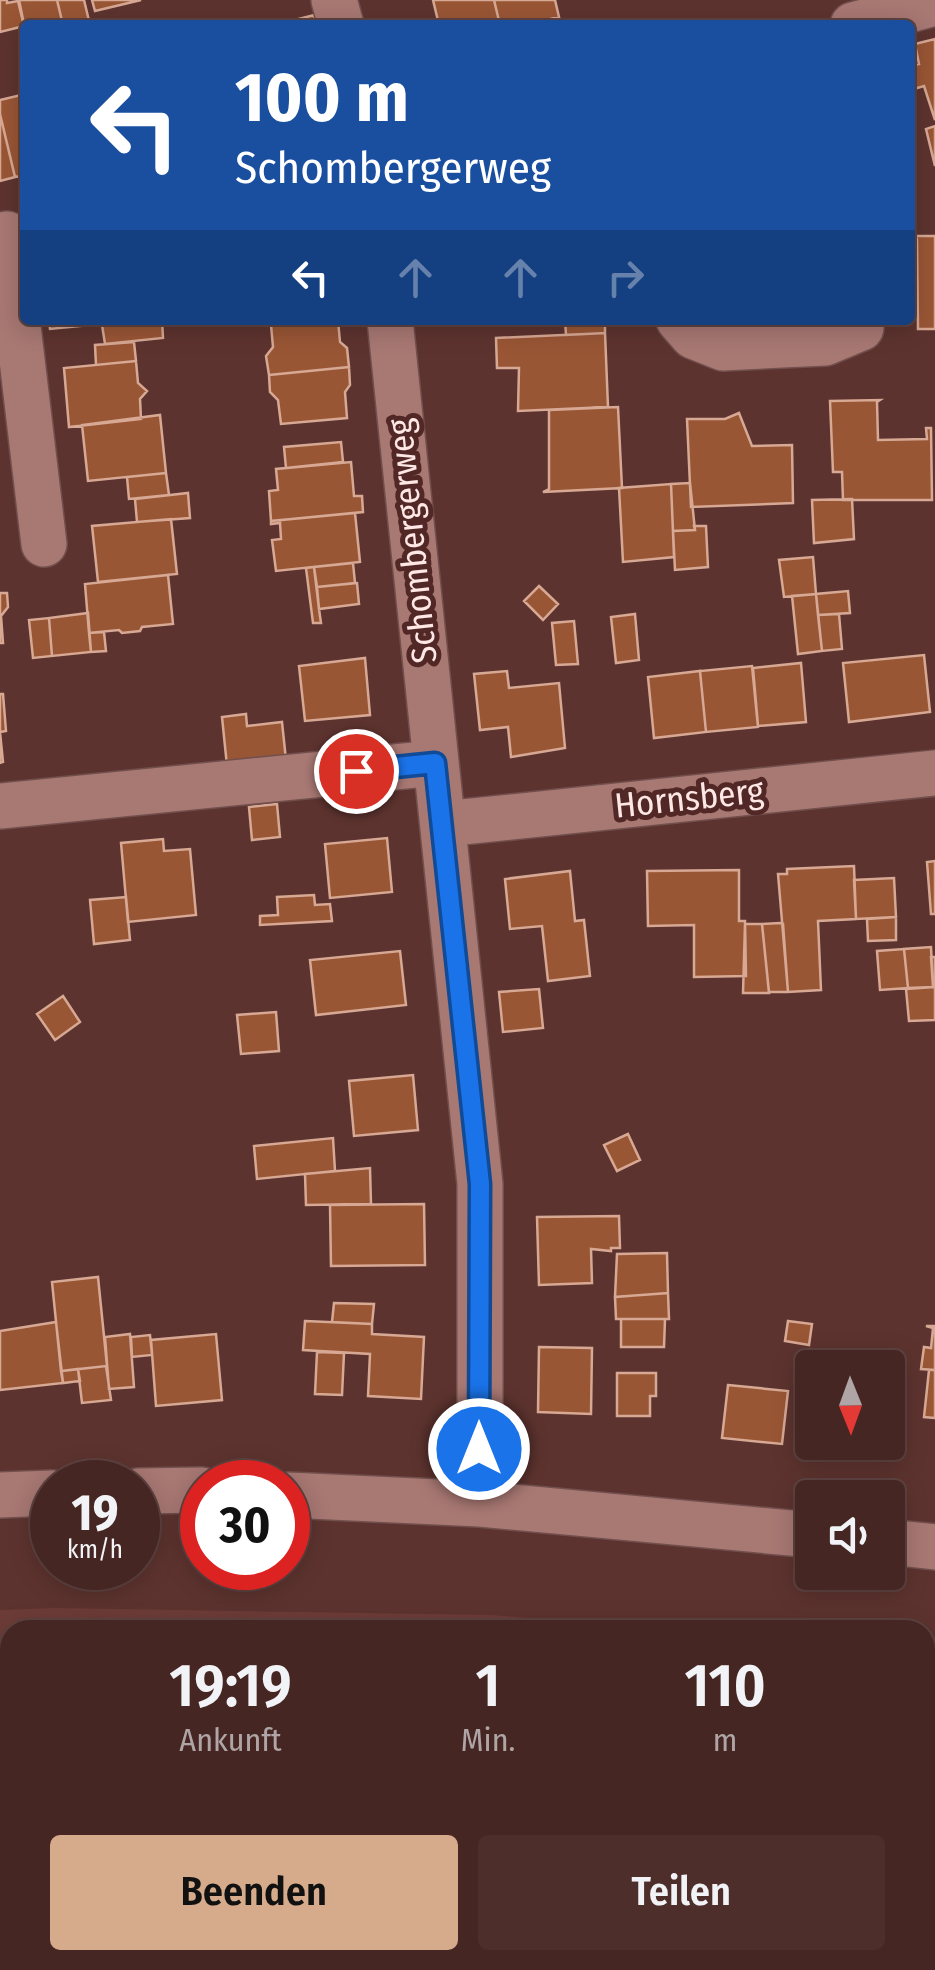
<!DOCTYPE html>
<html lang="de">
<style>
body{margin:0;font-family:"Fira Sans Condensed",sans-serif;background:#4d2e2b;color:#f1f3f6;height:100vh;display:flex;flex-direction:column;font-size:38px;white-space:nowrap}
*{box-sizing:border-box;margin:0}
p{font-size:32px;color:#b0a5a6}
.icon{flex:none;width:55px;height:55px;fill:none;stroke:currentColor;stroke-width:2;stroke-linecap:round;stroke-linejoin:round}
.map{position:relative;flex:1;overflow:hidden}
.panel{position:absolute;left:0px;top:1620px;width:935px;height:350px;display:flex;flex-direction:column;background:#462623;border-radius:30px 30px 0 0;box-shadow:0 5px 25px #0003,0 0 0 2px #5e4341}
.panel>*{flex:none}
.banner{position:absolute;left:20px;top:20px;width:895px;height:305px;border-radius:10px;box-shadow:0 5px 25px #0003,0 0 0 2px #5e4341;background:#1a4fa0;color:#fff;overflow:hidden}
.needle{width:65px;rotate:179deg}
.buttons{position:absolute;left:795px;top:1350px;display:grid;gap:20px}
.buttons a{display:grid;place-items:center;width:110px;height:110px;border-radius:10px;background:#462623;box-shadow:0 5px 25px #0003,0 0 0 2px #5e4341;font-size:50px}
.speed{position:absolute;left:30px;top:1460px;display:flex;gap:20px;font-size:50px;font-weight:700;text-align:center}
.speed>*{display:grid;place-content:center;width:130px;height:130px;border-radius:50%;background:#462623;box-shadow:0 5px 25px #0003,0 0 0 2px #5e4341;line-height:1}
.speed small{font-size:25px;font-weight:400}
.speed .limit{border:15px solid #d22;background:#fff;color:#111}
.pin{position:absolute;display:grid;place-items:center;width:85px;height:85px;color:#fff;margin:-42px;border:5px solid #fff;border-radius:50%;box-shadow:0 2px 10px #0007}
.me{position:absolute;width:110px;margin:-55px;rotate:0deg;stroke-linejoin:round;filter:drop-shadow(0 0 8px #0008)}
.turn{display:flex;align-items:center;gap:35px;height:210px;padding:0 50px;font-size:45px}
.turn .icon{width:130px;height:130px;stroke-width:2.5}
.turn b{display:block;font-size:70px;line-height:85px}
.lanes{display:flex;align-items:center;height:95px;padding:0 50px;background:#0003;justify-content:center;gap:50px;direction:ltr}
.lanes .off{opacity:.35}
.eta{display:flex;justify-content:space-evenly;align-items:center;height:170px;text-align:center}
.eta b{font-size:60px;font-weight:600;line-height:70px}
.cta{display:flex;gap:20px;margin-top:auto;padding:20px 50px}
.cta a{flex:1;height:115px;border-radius:10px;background:#d6ab8b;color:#111;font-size:40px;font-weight:600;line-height:115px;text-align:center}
.cta a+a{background:#4d2e2b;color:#f1f3f6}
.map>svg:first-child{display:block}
.built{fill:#6d3c38}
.building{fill:#995635;stroke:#d7a894;stroke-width:2.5}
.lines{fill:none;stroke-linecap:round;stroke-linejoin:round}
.street-casing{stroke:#714f4d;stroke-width:48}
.street{stroke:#a87873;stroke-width:45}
.route-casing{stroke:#114b97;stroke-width:25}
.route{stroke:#1a73e8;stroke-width:18}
.labels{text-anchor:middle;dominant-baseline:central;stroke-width:10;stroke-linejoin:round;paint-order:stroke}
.street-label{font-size:35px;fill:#fee7e5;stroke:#512825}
</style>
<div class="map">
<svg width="935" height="1970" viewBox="0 0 935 1970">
<rect width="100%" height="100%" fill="#5d332f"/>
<path class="built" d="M 56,1608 L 493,1615 L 660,1630 L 10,1630 L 10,1960 L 925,1960 L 925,1654 L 935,1655 L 935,1970 L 0,1970 L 0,1610 Z"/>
<path class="building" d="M 0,0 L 7,0 L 7,3 L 18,1 L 24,26 L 0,32 Z
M 19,0 L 57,0 L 63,25 L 25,25 L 25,29 Z
M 57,0 L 84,0 L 90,25 L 63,25 Z
M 92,0 L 141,0 L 95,11 Z
M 433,0 L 494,0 L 500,25 L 439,25 Z
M 494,0 L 555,0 L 559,17 L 525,25 L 500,25 Z
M 314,15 L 316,25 L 296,25 L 295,20 Z
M 935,39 L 935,120 L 924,86 L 914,89 L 910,70 L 910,66 L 919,64 L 915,44 Z
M 25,94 L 25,175 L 15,177 L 0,114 L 0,100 Z
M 0,114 L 15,177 L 0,181 Z
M 935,126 L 935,166 L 926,129 Z
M 914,236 L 935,236 L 935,329 L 918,329 L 917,239 Z
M 49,320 L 142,320 L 50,329 Z
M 142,320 L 162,320 L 163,338 L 105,344 L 102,325 Z
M 338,320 L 340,342 L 347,348 L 349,367 L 269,375 L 266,356 L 273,347 L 271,325 Z
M 565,320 L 605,320 L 605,333 L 566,335 Z
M 605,333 L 608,407 L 518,411 L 519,368 L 497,368 L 496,338 Z
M 134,342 L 136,361 L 96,365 L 95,345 Z
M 136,361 L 138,383 L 147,391 L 140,399 L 141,419 L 69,427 L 64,368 Z
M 349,367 L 350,385 L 345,392 L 347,418 L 281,424 L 278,400 L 270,392 L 269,375 Z
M 880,400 L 877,402 L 878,440 L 927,439 L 926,428 L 931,428 L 932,500 L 843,500 L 842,472 L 833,472 L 830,401 Z
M 618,407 L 622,488 L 543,492 L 549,489 L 549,410 Z
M 739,413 L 752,446 L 792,445 L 793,503 L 691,507 L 687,419 L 725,419 Z
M 160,415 L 166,473 L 88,481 L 82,425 Z
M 341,442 L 343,462 L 286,468 L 284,447 Z
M 351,462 L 354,496 L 362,496 L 363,512 L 271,521 L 269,491 L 278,490 L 276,469 Z
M 166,473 L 169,495 L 129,499 L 127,477 Z
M 690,483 L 695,530 L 673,531 L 671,484 Z
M 671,484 L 674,557 L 623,562 L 619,488 Z
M 188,493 L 190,518 L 137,522 L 135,499 Z
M 852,499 L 854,539 L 814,543 L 812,500 Z
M 355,513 L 360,562 L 276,571 L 272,540 L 281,539 L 280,523 L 271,524 L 271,521 Z
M 171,519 L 177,574 L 98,582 L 92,526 Z
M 694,526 L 706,526 L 708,567 L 675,570 L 673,531 L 695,530 Z
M 813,557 L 816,594 L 784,597 L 779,560 Z
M 353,563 L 355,583 L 317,587 L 314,567 Z
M 314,567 L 319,609 L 321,623 L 313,623 L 306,568 Z
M 168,575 L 173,624 L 142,627 L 140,631 L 122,633 L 119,630 L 89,633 L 85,584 Z
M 357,583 L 359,604 L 319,609 L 317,587 Z
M 539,586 L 558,604 L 543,620 L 524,601 Z
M 848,591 L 850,613 L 818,615 L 816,594 Z
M 0,593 L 7,593 L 8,607 L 1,616 L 3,643 L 0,643 Z
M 816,594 L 822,651 L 798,654 L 792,596 Z
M 88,613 L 91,652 L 52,656 L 49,618 Z
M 635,614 L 639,660 L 616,663 L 611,617 Z
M 839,614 L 842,649 L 822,651 L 818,615 Z
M 49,618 L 52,656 L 33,658 L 29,620 Z
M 574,621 L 578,664 L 556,665 L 552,623 Z
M 104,632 L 106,651 L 91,652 L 89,633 Z
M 924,655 L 930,712 L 849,722 L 843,663 Z
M 365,658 L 370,715 L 305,721 L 299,666 Z
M 801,663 L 806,722 L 758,726 L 753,668 Z
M 752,666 L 758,727 L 706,732 L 700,671 Z
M 507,671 L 509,688 L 559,683 L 565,748 L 511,757 L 508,727 L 480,730 L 474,674 Z
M 700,671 L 706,732 L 654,738 L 648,677 Z
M 0,694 L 3,694 L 6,731 L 0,732 L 3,762 L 0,763 Z
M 246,714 L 247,726 L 282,722 L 286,760 L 227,766 L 222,717 Z
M 277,804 L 280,837 L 252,840 L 249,807 Z
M 387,838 L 392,892 L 330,898 L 325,844 Z
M 163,839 L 164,851 L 190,849 L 196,915 L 128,922 L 121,843 Z
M 935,861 L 935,914 L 931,914 L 927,862 Z
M 854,866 L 856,919 L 818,921 L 821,990 L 788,992 L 778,874 L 787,874 L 787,869 Z
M 739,870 L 739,921 L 745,921 L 746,976 L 694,977 L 694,925 L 648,926 L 647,871 Z
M 570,871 L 575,921 L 584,920 L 590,976 L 548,981 L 542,926 L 510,929 L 505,879 Z
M 894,878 L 896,917 L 856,919 L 854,880 Z
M 314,895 L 315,905 L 330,904 L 332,921 L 260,925 L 260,916 L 278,915 L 277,897 Z
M 126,897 L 130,940 L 94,944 L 90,900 Z
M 896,917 L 896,940 L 868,941 L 867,919 Z
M 780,923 L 783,924 L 788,992 L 769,992 L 762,924 Z
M 745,924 L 762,924 L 769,993 L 743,993 Z
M 931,947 L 933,987 L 908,988 L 904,949 Z
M 904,949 L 908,988 L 880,990 L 877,951 Z
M 400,951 L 406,1005 L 316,1015 L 310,960 Z
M 931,957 L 935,957 L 935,1020 L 909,1021 L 906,989 L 933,987 Z
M 539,989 L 543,1028 L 503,1032 L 499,992 Z
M 63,996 L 80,1022 L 55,1040 L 37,1014 Z
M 276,1012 L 279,1051 L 241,1054 L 237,1015 Z
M 413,1075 L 418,1130 L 354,1136 L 349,1081 Z
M 628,1134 L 640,1160 L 617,1171 L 604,1145 Z
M 333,1138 L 335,1171 L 257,1179 L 254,1146 Z
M 370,1168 L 371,1204 L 306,1205 L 305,1174 Z
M 424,1204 L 425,1265 L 331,1266 L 330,1205 Z
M 619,1216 L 620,1248 L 611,1248 L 611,1251 L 591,1249 L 592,1283 L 539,1285 L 537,1217 Z
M 667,1253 L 668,1293 L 615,1297 L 617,1254 Z
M 98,1277 L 107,1366 L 61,1371 L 52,1282 Z
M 668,1293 L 669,1319 L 616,1319 L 615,1297 Z
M 334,1303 L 374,1304 L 372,1324 L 332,1322 Z
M 621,1319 L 665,1319 L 664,1347 L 621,1347 Z
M 305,1321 L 372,1324 L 372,1334 L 424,1337 L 421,1399 L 368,1396 L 370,1354 L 303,1350 Z
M 788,1321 L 812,1324 L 809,1345 L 785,1341 Z
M 56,1322 L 63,1383 L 0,1390 L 0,1331 Z
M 926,1326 L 935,1326 L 935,1370 L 921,1369 L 924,1347 L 931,1348 L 933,1328 Z
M 130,1334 L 134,1387 L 109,1389 L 105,1337 Z
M 216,1334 L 222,1400 L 156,1406 L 151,1340 Z
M 150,1335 L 152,1355 L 132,1357 L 131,1337 Z
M 539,1347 L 592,1348 L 591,1414 L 538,1412 Z
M 317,1352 L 344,1353 L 342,1395 L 315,1394 Z
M 106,1366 L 111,1400 L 82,1403 L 78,1369 Z
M 78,1369 L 80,1381 L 63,1383 L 61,1371 Z
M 929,1370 L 935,1370 L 935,1418 L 924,1417 Z
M 617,1373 L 656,1373 L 656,1396 L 650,1396 L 650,1416 L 617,1416 Z
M 728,1385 L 788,1391 L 782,1444 L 722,1438 Z
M 888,1398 L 905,1400 L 899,1456 L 835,1449 L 835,1442 L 888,1442 Z
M 0,1680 L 10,1680 L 10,1852 L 0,1852 Z
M 925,1762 L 935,1763 L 935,1970 L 802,1970 L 715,1960 L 925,1960 Z"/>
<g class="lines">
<g class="street-casing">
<path id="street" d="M 334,0 L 341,25
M 853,25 L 935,3
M 7,234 L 44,544
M 390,320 L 480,1184 L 480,1504
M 679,320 L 693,336 L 723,348 L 825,343 L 861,328
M 0,806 L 435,763
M 443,824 L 935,773
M 138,1491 L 202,1490
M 0,1495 L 52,1493
M 288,1495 L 480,1504 L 812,1535
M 888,1542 L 935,1547"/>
</g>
<use href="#street" class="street"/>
</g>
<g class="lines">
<g class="route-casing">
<path id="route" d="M 356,771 L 435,763 L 480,1184 L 479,1449"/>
</g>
<use href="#route" class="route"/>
</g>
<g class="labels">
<g class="street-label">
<text transform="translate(412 541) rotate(-96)">Schombergerweg</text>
<text transform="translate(689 798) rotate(-6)">Hornsberg</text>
</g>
</g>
</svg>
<div class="buttons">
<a><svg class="needle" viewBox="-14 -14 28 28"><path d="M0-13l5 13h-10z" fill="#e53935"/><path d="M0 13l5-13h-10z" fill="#b0a5a6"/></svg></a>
<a><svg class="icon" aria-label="sound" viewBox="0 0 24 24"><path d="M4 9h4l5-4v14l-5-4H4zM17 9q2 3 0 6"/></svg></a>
</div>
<div class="speed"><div>19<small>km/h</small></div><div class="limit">30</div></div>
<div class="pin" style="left:356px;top:771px;background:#d93025"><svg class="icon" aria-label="arrive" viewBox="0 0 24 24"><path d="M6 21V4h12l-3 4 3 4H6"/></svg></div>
<svg class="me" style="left:479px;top:1449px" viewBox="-20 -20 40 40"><circle r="17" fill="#1a73e8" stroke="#fff" stroke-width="3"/><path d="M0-11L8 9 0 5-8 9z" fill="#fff"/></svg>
<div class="banner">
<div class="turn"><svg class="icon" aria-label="left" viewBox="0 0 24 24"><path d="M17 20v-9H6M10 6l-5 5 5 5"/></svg><div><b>100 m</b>Schombergerweg</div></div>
<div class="lanes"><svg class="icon" aria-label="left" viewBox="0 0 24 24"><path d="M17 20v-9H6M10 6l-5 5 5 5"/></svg><svg class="icon off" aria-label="ahead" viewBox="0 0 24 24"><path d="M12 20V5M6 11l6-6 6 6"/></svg><svg class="icon off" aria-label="ahead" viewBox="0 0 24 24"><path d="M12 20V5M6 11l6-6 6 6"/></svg><svg class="icon off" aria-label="right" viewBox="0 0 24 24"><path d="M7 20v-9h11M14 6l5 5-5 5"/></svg></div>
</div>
<section class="panel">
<div class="eta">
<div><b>19:19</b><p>Ankunft</p></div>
<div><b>1</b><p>Min.</p></div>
<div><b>110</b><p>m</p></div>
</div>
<div class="cta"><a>Beenden</a><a>Teilen</a></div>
</section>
</div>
